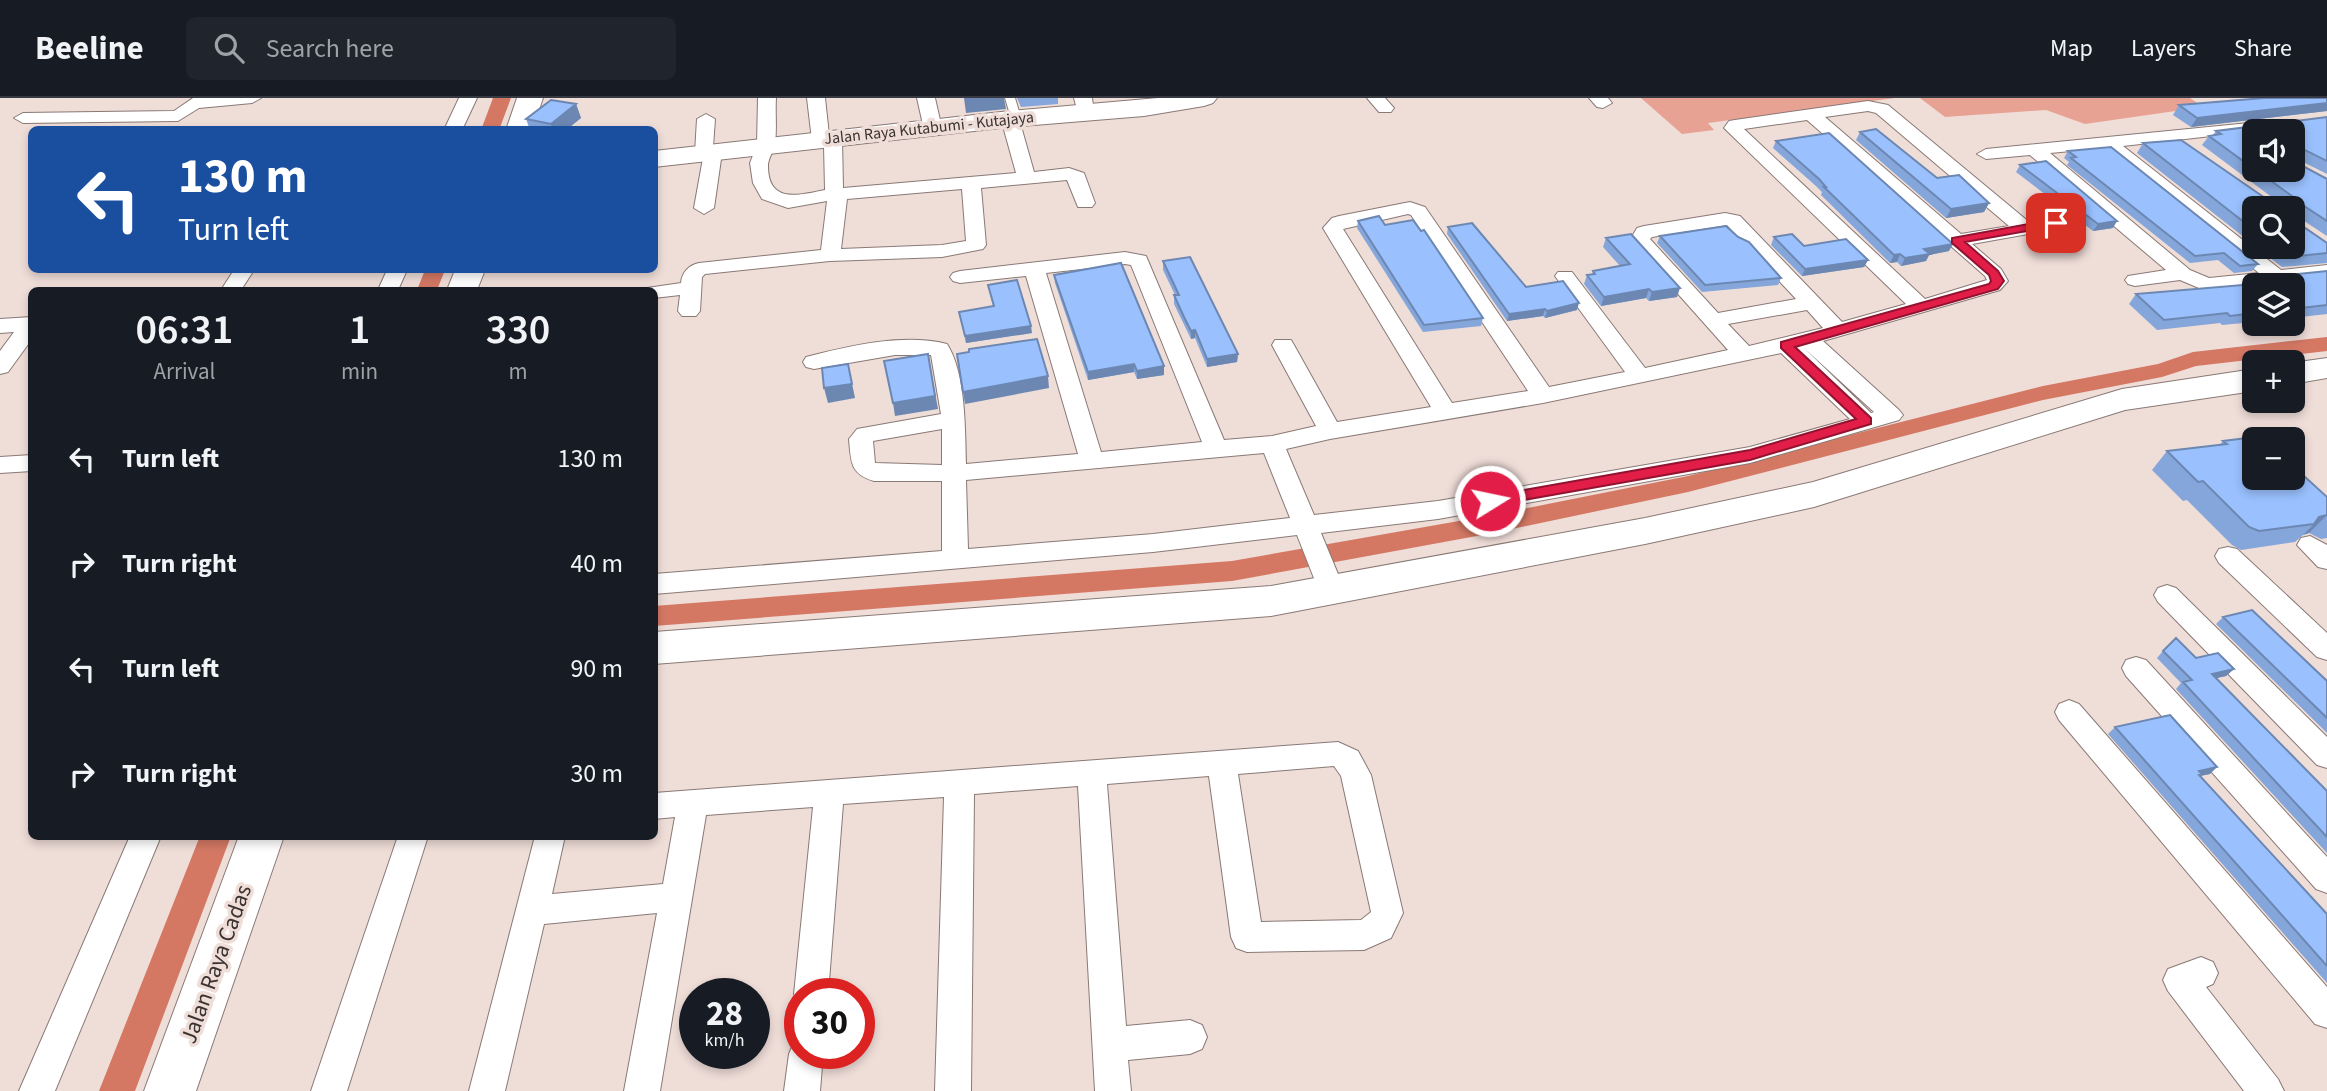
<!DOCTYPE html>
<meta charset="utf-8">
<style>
body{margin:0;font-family:"Source Sans 3",sans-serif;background:#20242c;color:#f1f3f6;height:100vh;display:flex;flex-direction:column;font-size:26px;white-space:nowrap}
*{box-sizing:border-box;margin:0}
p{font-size:23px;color:#9ea1a6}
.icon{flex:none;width:38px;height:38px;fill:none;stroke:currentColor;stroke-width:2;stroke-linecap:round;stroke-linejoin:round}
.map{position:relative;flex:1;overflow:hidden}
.drawer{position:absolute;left:28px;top:189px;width:630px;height:553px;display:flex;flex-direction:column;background:#171b24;border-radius:10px;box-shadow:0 4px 10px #0003}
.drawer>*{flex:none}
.top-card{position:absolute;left:28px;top:28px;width:630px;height:147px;border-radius:10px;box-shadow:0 4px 10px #0003;background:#1a4fa0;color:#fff;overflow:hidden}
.controls{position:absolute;left:2242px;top:21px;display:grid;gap:14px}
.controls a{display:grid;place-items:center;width:63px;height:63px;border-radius:10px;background:#171b24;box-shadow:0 4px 10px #0003;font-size:35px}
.speed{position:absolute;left:679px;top:880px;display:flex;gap:14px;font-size:35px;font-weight:700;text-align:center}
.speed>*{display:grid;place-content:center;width:91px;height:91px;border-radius:50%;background:#171b24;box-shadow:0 4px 10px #0003;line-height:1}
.speed small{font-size:18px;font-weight:400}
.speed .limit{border:10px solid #d22;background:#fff;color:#111}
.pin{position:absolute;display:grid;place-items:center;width:60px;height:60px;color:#fff;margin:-30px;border-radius:14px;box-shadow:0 4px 10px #0006}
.me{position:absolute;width:77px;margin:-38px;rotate:80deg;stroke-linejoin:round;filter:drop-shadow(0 0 5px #0008)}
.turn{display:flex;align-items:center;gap:24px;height:147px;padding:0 35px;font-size:32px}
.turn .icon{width:91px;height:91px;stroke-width:2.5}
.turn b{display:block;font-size:49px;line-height:60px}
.eta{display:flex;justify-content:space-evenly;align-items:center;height:119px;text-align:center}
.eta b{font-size:42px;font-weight:600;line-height:49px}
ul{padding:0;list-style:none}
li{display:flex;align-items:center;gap:21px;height:105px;padding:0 35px}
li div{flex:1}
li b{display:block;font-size:26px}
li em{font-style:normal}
header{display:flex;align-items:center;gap:42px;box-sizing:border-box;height:98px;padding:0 35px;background:#171b24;border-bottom:2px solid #363941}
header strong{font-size:33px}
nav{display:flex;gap:38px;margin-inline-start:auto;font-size:24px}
.search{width:490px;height:63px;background:#20242c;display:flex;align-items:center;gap:18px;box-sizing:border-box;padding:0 24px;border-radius:10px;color:#9ea1a6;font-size:26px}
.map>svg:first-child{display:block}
.green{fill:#e7a293}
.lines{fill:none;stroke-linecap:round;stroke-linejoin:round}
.canal{fill:#d47864;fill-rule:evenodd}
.lane-casing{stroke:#897975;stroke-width:2}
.street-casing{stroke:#897975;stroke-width:2}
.secondary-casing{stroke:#897975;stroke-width:2}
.lane{fill:#fff;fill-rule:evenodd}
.street{fill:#fff;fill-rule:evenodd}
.secondary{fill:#fff;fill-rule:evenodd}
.wall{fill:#84a6da;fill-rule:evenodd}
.shaded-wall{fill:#6c87b2}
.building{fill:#9ac1fe;stroke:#6c87b2;stroke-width:2}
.route{fill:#e11d48;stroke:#92132f;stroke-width:2}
.labels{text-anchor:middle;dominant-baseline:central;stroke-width:7;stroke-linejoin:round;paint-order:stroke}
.far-street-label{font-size:16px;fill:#3a3331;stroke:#efddd8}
.near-street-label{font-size:23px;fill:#3a3331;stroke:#efddd8}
</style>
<header>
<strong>Beeline</strong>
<div class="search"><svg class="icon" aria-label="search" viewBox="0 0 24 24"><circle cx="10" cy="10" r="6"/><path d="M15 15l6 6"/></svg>Search here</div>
<nav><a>Map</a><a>Layers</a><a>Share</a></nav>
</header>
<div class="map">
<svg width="2327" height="993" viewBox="0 0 2327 993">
<rect width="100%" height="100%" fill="#efddd8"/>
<path class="green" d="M 1641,0 L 1895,0 L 1708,25 L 1714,32 L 1682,36 Z
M 1920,0 L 2190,0 L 2203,9 L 2085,26 L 2046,12 L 1945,19 Z"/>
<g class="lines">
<path class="canal" d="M 493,0 L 511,0 L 499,32 L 481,32 Z
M 425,172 L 445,172 L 437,192 L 417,192 Z
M 2327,239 L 2327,253 L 2196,268 L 2162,279 L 2043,302 L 1688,394 L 1493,435 L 1232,483 L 654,528 L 654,508 L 1232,463 L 1493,417 L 1688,378 L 2043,288 L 2158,266 L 2193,254 Z
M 200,738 L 231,738 L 135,993 L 99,993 Z"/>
<g class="lane-casing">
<path id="lane" d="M 1005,0 L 1015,0 L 1021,20 L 1019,22 L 1011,20 Z"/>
</g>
<g class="street-casing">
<path id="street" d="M 193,0 L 261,0 L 252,5 L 199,10 L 178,23 L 23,25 L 14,20 L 23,15 L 174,13 Z
M 459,0 L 477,0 L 462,32 L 444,32 Z
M 758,0 L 776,0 C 775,15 777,30 775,45 C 774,52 769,59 768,66 C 767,107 799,97 825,92 L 824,47 L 815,46 L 812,42 L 807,0 L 825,0 L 829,37 L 839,37 L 842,41 L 843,90 L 1016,75 L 1001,21 L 1010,16 L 1019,21 L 1034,74 L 1069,70 L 1084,75 L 1095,105 L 1092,109 L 1078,109 L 1067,82 L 981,90 L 986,147 L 983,151 L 942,159 L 830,163 L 705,176 L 702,179 L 700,213 L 696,218 L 682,218 L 678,213 L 680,197 L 654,200 L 654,192 L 645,192 L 647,190 L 681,185 C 682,174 689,167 699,165 L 821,152 L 827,103 L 788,110 L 762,101 L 753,85 L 750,65 L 757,47 ZM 962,91 L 966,143 L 942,147 L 841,151 L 847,101 Z
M 917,0 L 935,0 L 942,31 L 939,35 L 927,35 L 924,31 Z
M 1074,0 L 1092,0 L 1094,15 L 1091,19 L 1079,19 Z
M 1367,0 L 1385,0 L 1394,10 L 1391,14 L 1379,14 Z
M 1589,0 L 1608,0 L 1612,5 L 1603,10 L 1597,9 Z
M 1868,3 L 1888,7 L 2029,124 L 2056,119 L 2066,125 L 2056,131 L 1972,146 L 2001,171 L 2008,183 L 2000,192 L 1823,243 L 1899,312 L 1903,317 L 1899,322 L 1750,365 L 1438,421 L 1321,435 L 1345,493 L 1341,500 L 1332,503 L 1323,500 L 1319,493 L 1297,437 L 1153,454 L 654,496 L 654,476 L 942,453 L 942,383 L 874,383 C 850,376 851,364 849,341 L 857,331 L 941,316 L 931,257 L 895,257 L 814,271 L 806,269 L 803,264 L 806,259 C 849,248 903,235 947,246 C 966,275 965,332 966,366 L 1078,356 L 1026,178 L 960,185 L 953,183 L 950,179 L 953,175 L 960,173 L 1125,154 L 1146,158 L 1224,342 L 1272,338 L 1316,328 L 1272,247 L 1275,242 L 1291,242 L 1294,247 L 1337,324 L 1431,309 L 1323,130 L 1332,120 L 1339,118 L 1410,104 L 1425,109 L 1549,289 L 1625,274 L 1555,178 L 1558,174 L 1572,174 L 1645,270 L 1728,252 L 1630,142 L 1637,130 L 1644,128 L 1725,115 L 1740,118 L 1842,224 L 1906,206 L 1724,30 L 1729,23 L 1735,22 ZM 1868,13 L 1876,15 L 2009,128 L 1961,136 L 1825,19 ZM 1807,22 L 1985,178 L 1987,182 L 1925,201 L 1744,31 ZM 1408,116 L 1411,117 L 1528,293 L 1452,305 L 1343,131 ZM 1727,127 L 1796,201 L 1718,215 L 1650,141 L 1652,139 ZM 1125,166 L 1131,167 L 1202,344 L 1101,354 L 1046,175 ZM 1807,212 L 1823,230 L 1749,248 L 1728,226 ZM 1803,249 L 1874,314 L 1871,315 ZM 1781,255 L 1850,321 L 1750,349 L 1438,403 L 1314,417 L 1286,351 L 1330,341 L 1543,305 ZM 942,331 L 942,367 L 875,365 L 873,343 ZM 1264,355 L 1290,420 L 1153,436 L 968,451 L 966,382 Z
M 706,16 L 715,21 L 713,49 L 722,54 L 714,110 L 704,116 L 694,110 L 703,60 L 695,55 L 697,21 Z
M 2249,25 L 2255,26 L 2258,30 L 2256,33 L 2123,48 L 2281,172 L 2327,167 L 2327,179 L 2206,193 L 2180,182 L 2135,188 L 2128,186 L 2125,182 L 2128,178 L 2166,172 L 2030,57 L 1986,61 L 1977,56 L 1986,51 ZM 2103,50 L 2259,175 L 2209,180 L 2190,172 L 2050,55 Z
M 234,172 L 254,172 L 241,192 L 221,192 Z
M 387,172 L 407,172 L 398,192 L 378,192 Z
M 32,219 L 32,241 L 8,274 L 0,276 L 0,253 L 14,234 L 0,235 L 0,221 Z
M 32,357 L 32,373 L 0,375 L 0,359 Z
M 2310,438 L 2327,447 L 2327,471 L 2318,469 L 2297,447 L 2301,440 Z
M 2228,449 L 2237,451 L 2327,535 L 2327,562 L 2317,559 L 2219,465 L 2215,458 L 2219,451 Z
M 2167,487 L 2176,490 L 2327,639 L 2327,670 L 2317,667 L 2158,504 L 2154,497 L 2158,490 Z
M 2136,559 L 2146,562 L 2327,759 L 2327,795 L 2316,791 L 2126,578 L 2122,570 L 2126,562 Z
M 2069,602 L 2079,606 L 2327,889 L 2327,930 L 2315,926 L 2059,622 L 2055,614 L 2059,606 Z
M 1338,644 L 1358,653 L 1371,677 L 1403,815 L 1391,840 L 1364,852 L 1247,854 L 1236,850 L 1231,839 L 1209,678 L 1107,686 L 1126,928 L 1190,922 L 1202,927 L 1207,939 L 1202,951 L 1190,956 L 1128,962 L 1131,993 L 1095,993 L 1078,688 L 974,696 L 971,993 L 935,993 L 944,699 L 843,706 L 828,896 L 800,896 L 800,908 L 794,896 L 813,709 L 706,717 L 660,993 L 624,993 L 657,815 L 544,826 L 505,993 L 469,993 L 535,738 L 565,738 L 552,796 L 663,786 L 675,719 L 654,721 L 654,695 ZM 1334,668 L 1341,678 L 1371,814 L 1361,822 L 1261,824 L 1238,676 Z
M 130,738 L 161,738 L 55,993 L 19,993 Z
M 398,738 L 428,738 L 347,993 L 311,993 Z
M 2201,859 L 2213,864 L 2218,875 L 2213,886 L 2206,889 L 2278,981 L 2284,993 L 2244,993 L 2168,893 L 2163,882 L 2168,871 Z
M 800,941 L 800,956 L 823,956 L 820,993 L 784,993 L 789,956 L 794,944 Z"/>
</g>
<g class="secondary-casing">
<path id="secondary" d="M 517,0 L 543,0 L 532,32 L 506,32 Z
M 1158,0 L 1217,0 L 1213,5 L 1204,8 L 1144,18 L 1010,29 L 654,69 L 654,53 L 1010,13 Z
M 455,172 L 485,172 L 477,192 L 447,192 Z
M 2327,260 L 2327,280 L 2292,286 L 2292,265 Z
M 2254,271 L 2254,293 L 2125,312 L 1814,409 L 1645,446 L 1271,518 L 654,566 L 654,534 L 1271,488 L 1645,420 L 1813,384 L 2122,291 Z
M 239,738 L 284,738 L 196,993 L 144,993 Z"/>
</g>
<use href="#lane" class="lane"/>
<use href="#street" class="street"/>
<use href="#secondary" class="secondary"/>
</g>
<path class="wall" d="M 1017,0 L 1058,0 L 1058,6 L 1021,9 Z
M 2327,0 L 2327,13 L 2191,29 L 2173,17 L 2179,7 Z
M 576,6 L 581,20 L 566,32 L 530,32 L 526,21 Z
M 2327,19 L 2327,76 L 2297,61 L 2297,65 L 2327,81 L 2327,138 L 2298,119 L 2298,125 L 2327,145 L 2327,165 L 2282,169 L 2256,149 L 2292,149 L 2254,110 L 2254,147 L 2137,55 L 2143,45 L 2268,102 L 2277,103 L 2202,47 L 2209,38 L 2213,37 L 2216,33 ZM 2254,33 L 2292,72 L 2254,72 Z
M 1860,34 L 1937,80 L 1989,105 L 1984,114 L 1946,120 L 1856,42 Z
M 1776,43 L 1949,153 L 1929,157 L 1926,163 L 1901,168 L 1897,164 L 1890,165 L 1821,97 L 1822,94 L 1816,88 L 1773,50 Z
M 2068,53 L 2258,166 L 2252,173 L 2234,175 L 2218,162 L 2190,165 L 2067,67 L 2069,64 L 2064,60 Z
M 2020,67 L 2113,130 L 2093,133 L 2016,74 Z
M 1358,123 L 1385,127 L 1483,220 L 1481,228 L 1423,234 L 1357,130 Z
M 1448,129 L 1526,189 L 1577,212 L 1545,220 L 1543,218 L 1507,223 L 1447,136 Z
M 1660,138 L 1781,180 L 1778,187 L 1702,194 L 1657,145 Z
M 1774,139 L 1804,148 L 1868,162 L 1864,169 L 1802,178 L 1771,147 Z
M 1606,140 L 1677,199 L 1649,203 L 1646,200 L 1601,208 L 1584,186 L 1587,177 L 1592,176 L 1593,173 L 1620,168 L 1603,149 Z
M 1163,163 L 1238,256 L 1237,264 L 1207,269 L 1195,240 L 1191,241 L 1174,206 L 1174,197 L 1175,197 L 1163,172 Z
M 2327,173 L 2327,216 L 2292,220 L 2292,187 L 2254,187 L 2254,224 L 2222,227 L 2220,225 L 2157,232 L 2129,206 L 2136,196 L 2257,186 L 2261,180 Z
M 1054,177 L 1164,277 L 1137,281 L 1134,274 L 1088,282 L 1055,185 Z
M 988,187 L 1032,235 L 966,245 L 959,214 L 993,208 Z
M 2223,343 L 2254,380 L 2327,399 L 2327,440 L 2321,441 L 2309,435 L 2303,437 L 2295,444 L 2241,452 L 2232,447 L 2187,402 L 2183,403 L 2152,372 L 2167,353 L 2220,347 Z
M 2223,519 L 2327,583 L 2327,635 L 2216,526 Z
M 2163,553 L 2196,560 L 2234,571 L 2226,578 L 2216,580 L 2327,693 L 2327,755 L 2176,591 L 2181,585 L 2157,560 Z
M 2115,629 L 2210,676 L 2200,678 L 2327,816 L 2327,885 L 2108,636 Z"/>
<path class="shaded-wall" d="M 964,0 L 1004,0 L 1006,11 L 966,15 Z
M 2327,5 L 2327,13 L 2191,29 L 2197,20 Z
M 576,6 L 581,20 L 566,32 L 553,32 L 551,26 Z
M 1989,105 L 1984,114 L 1946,120 L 1951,111 Z
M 2117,123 L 2113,130 L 2093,133 L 2098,126 Z
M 1953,146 L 1949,153 L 1929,157 L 1926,163 L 1901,168 L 1905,160 L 1924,151 Z
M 1900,156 L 1897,164 L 1890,165 L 1894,157 Z
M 1868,162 L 1864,169 L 1802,178 L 1805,171 Z
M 1680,190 L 1677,199 L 1649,203 L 1652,194 Z
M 1649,191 L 1646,200 L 1601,208 L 1604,199 Z
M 1579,205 L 1577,212 L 1545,220 L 1547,213 Z
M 1545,211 L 1543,218 L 1507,223 L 1509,216 Z
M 1031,228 L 1032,235 L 966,245 L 965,238 Z
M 1195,232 L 1195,240 L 1191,241 L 1191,233 Z
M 928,256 L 938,311 L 895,318 L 893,305 Z
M 1238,256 L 1237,264 L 1207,269 L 1207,261 Z
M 848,266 L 855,300 L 828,305 L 824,290 Z
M 1134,266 L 1134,274 L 1088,282 L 1088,274 Z
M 1164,268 L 1164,277 L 1137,281 L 1137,273 Z
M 1048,278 L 1049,290 L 965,306 L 963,294 Z
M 2327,417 L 2309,435 L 2303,437 L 2314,426 L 2319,419 Z
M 2234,571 L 2226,578 L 2204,583 L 2212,576 Z
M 2217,669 L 2210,676 L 2200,678 L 2199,673 Z"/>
<path class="building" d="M 2264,0 L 2327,0 L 2327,5 L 2197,20 L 2179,7 Z
M 551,2 L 576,6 L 551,26 L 526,21 Z
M 2327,19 L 2327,63 L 2297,48 L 2297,65 L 2327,81 L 2327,123 L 2301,106 L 2297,107 L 2298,125 L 2327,145 L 2327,155 L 2289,159 L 2276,149 L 2292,149 L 2292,110 L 2254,110 L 2254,132 L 2143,45 L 2181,42 L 2268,102 L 2290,103 L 2292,98 L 2256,72 L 2292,72 L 2292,33 L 2254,33 L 2254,71 L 2209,38 L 2221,36 L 2216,33 Z
M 1876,31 L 1937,80 L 1959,77 L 1989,105 L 1951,111 L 1860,34 Z
M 1829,35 L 1953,146 L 1924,151 L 1930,156 L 1905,160 L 1900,156 L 1894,157 L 1824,89 L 1826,89 L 1819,81 L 1776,43 Z
M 2111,49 L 2258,166 L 2240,168 L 2224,155 L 2195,158 L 2071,60 L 2076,59 L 2068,53 Z
M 2046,63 L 2117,123 L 2098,126 L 2020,67 Z
M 1379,118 L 1385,127 L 1413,122 L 1421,133 L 1424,132 L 1483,220 L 1424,227 L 1358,123 Z
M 1472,125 L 1526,189 L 1563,183 L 1579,205 L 1547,213 L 1545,211 L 1509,216 L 1448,129 Z
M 1726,128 L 1738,139 L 1749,144 L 1781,180 L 1705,187 L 1660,138 Z
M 1631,136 L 1680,190 L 1652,194 L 1649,191 L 1604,199 L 1587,177 L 1595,176 L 1593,173 L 1630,166 L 1606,140 Z
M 1792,136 L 1804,148 L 1846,141 L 1868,162 L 1805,171 L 1774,139 Z
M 1190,159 L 1238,256 L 1207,261 L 1195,232 L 1191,233 L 1184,219 L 1174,197 L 1179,197 L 1163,163 Z
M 1121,165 L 1164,268 L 1137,273 L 1134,266 L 1088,274 L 1054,177 Z
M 2327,173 L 2327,207 L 2292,211 L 2292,187 L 2254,187 L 2254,215 L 2230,218 L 2227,215 L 2164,222 L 2136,196 L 2267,185 L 2261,180 Z
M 1017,182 L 1031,228 L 965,238 L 959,214 L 994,208 L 988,187 Z
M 1037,241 L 1048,278 L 963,294 L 957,256 L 969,254 L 969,251 Z
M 928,256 L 935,298 L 893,305 L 884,263 Z
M 848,266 L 852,286 L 824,290 L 822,270 Z
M 2247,340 L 2254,346 L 2254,380 L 2292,380 L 2292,367 L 2327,399 L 2327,417 L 2319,419 L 2314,426 L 2259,433 L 2249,429 L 2203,383 L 2198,384 L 2167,353 L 2227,346 L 2223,343 Z
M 2252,512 L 2327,583 L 2327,620 L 2223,519 Z
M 2176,540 L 2196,560 L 2218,555 L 2234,571 L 2212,576 L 2327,693 L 2327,739 L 2183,584 L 2192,582 L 2163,553 Z
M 2170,617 L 2217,669 L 2199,673 L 2202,676 L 2199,677 L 2327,816 L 2327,868 L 2115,629 Z"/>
<path class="route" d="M 2056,121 L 2062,125 L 2060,127 L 1965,144 L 1998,173 L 2004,183 L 1998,191 L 1795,249 L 1871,320 L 1871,326 L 1750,362 L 1490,408 L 1483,403 L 1490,398 L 1750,352 L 1856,321 L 1781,250 L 1781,244 L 1989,186 L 1991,183 L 1989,177 L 1952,145 L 1952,140 Z"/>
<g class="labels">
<g class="far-street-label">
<text transform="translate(929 30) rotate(-6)">Jalan Raya Kutabumi - Kutajaya</text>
</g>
<g class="near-street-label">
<text transform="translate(216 866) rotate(-70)">Jalan Raya Cadas</text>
</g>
</g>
</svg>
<div class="controls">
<a><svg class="icon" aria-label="sound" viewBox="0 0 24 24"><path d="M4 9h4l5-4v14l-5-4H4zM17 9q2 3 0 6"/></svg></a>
<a><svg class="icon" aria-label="search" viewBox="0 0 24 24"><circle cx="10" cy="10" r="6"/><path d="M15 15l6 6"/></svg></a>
<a><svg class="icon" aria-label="layers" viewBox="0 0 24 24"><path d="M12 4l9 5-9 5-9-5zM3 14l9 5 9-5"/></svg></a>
<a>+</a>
<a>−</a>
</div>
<div class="speed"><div>28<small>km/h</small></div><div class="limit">30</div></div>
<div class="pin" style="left:2056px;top:125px;background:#d93025"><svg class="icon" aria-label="arrive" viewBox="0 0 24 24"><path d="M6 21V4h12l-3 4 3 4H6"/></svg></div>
<svg class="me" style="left:1490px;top:403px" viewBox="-20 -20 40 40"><circle r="17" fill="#e11d48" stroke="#fff" stroke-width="3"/><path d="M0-11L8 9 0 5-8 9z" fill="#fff"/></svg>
<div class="top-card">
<div class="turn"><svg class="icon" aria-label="left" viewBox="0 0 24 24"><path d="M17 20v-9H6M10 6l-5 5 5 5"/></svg><div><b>130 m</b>Turn left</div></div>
</div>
<section class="drawer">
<div class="eta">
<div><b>06:31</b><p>Arrival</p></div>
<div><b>1</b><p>min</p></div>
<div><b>330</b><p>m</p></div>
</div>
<ul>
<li><svg class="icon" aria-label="left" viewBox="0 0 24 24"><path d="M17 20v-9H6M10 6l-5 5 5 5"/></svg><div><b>Turn left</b></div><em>130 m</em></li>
<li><svg class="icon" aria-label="right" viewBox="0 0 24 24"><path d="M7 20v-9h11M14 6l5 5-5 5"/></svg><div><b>Turn right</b></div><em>40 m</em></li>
<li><svg class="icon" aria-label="left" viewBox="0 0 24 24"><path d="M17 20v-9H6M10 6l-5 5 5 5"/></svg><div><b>Turn left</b></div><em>90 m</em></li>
<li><svg class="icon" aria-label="right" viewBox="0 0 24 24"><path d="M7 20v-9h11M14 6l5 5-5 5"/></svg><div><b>Turn right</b></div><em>30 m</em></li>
</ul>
</section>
</div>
